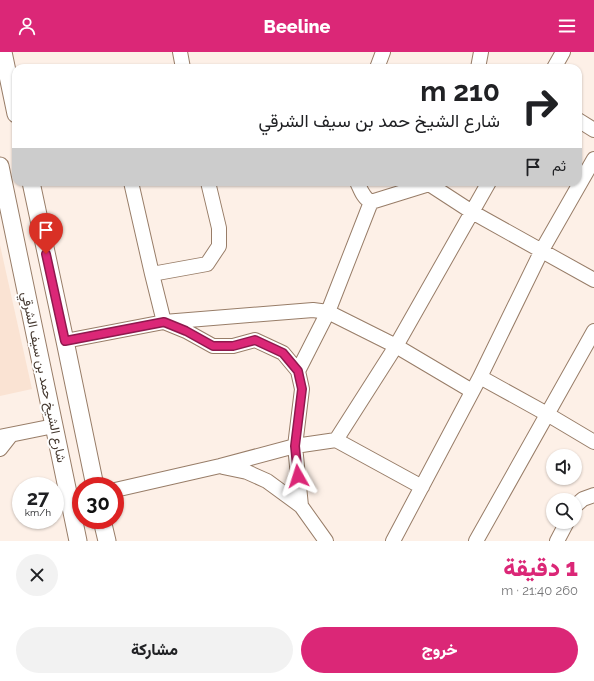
<!DOCTYPE html>
<html lang="ar">
<meta charset="utf-8">
<style>
body{margin:0;font-family:Raleway,Vazirmatn,sans-serif;background:#f2f2f2;color:#202124;direction:rtl;height:100vh;display:flex;flex-direction:column;font-size:15px;white-space:nowrap}
*{box-sizing:border-box;margin:0}
p{font-size:13px;color:#757577}
.icon{flex:none;width:22px;height:22px;fill:none;stroke:currentColor;stroke-width:2;stroke-linecap:round;stroke-linejoin:round}
.map{position:relative;height:489px;overflow:hidden;direction:ltr}
.drawer{display:flex;flex-direction:column;background:#fff;flex:1}
.drawer>*{flex:none}
.banner{position:absolute;left:12px;top:12px;width:570px;height:122px;border-radius:12px;box-shadow:0 1px 3px #0004;direction:rtl;background:#fff;color:#202124;overflow:hidden}
.fabs{position:absolute;left:546px;top:397px;display:grid;gap:8px}
.fabs a{display:grid;place-items:center;width:36px;height:36px;border-radius:50%;background:#fff;box-shadow:0 1px 3px #0004;font-size:20px}
.speed{position:absolute;left:12px;top:425px;display:flex;gap:8px;font-size:20px;font-weight:700;text-align:center}
.speed>*{display:grid;place-content:center;width:52px;height:52px;border-radius:50%;background:#fff;box-shadow:0 1px 3px #0004;line-height:1}
.speed small{font-size:10px;font-weight:400}
.speed .limit{border:6px solid #d22;background:#fff;color:#111}
.pin{position:absolute;display:grid;place-items:center;width:34px;height:34px;color:#fff;margin:-41px -17px;border-radius:50% 50% 50% 0;rotate:-45deg;box-shadow:0 0 4px #0007}
.pin .icon{rotate:45deg}
.me{position:absolute;width:44px;margin:-22px;rotate:354deg;stroke-linejoin:round;filter:drop-shadow(0 0 3px #0008)}
.turn{display:flex;align-items:center;gap:14px;height:84px;padding:0 16px;font-size:18px}
.turn .icon{width:52px;height:52px;stroke-width:2.5}
.turn b{display:block;font-size:28px;line-height:34px}
.then{display:flex;align-items:center;height:38px;padding:0 16px;background:#0003;gap:8px;font-size:15px}
.round{display:grid;place-items:center;flex:none;width:42px;height:42px;border-radius:21px;background:#f2f2f2}
.summary{display:flex;align-items:center;justify-content:space-between;height:68px;padding:0 16px}
h1{font-size:24px;font-weight:800;line-height:30px;color:#db2777}
.button{display:flex;gap:8px;margin-top:auto;padding:8px 16px}
.button a{flex:1;height:46px;border-radius:24px;background:#db2777;color:#fff;font-size:16px;font-weight:800;line-height:46px;text-align:center}
.button a+a{background:#f2f2f2;color:#202124}
header{display:flex;justify-content:space-between;align-items:center;height:52px;padding:0 16px;background:#db2777;color:#fff;font-size:18px;font-weight:800}
.map>svg:first-child{display:block}
.built{fill:#fae3d3}
.lines{fill:none;stroke-linecap:round;stroke-linejoin:round}
.minor-casing{stroke:#987d68;stroke-width:16}
.major-casing{stroke:#987d68;stroke-width:19}
.minor{stroke:#fff;stroke-width:14}
.major{stroke:#fff;stroke-width:17}
.route-casing{stroke:#8e194d;stroke-width:10}
.route{stroke:#db2777;stroke-width:7}
.labels{text-anchor:middle;dominant-baseline:central;stroke-width:4;stroke-linejoin:round;paint-order:stroke}
.street-label{font-size:13px;fill:#453930;stroke:#fff}
</style>
<header><svg class="icon" aria-label="menu" viewBox="0 0 24 24"><path d="M4 6h16M4 12h16M4 18h16"/></svg>Beeline<svg class="icon" aria-label="person" viewBox="0 0 24 24"><circle cx="12" cy="8" r="4"/><path d="M4 21q1-7 8-7t8 7"/></svg></header>
<div class="map">
<svg width="594" height="489" viewBox="0 0 594 489">
<rect width="100%" height="100%" fill="#fdf0e7"/>
<path class="built" d="M 0,193 L 32,337 L 0,344 Z"/>
<g class="lines">
<g class="minor-casing">
<path id="minor" d="M 180,0 L 183,16
M 377,16 L 383,0
M 478,16 L 481,0
M 554,16 L 563,0
M 578,68 L 594,78
M 131,130 L 152,222 L 164,270 L 186,279 L 213,294 L 233,294 L 255,288 L 283,301 L 298,319
M 357,130 C 361,138 363,146 371,150 L 429,132 L 472,160 L 594,228
M 152,222 L 207,212 L 219,194 L 219,176 L 208,130
M 65,289 L 164,270 L 313,258 L 328,260 L 396,294 L 472,339
M 480,325 L 547,362 L 594,390
M 0,385 L 54,374
M 336,388 L 422,435
M 0,397 L 11,383
M 223,415 L 247,420 L 267,429 L 301,454 L 326,489
M 115,438 L 220,414 L 295,394 L 336,388 L 396,294 L 489,130
M 301,454 L 295,394 L 302,337 L 298,319 L 328,260 L 371,150
M 575,454 L 583,447 L 594,443
M 393,489 L 480,325 L 542,198 L 594,107
M 476,489 L 594,279
M 557,489 L 567,470"/>
</g>
<g class="major-casing">
<path id="major" d="M 3,0 L 16,62
M 0,114 L 78,489
M 31,130 L 65,289 L 95,434
M 102,468 L 107,489"/>
</g>
<use href="#minor" class="minor"/>
<use href="#major" class="major"/>
</g>
<g class="lines">
<g class="route-casing">
<path id="route" d="M 46,202 L 65,289 L 164,270 L 186,279 L 213,294 L 233,294 L 255,288 L 283,301 L 298,319 L 302,337 L 295,394 L 298,424"/>
</g>
<use href="#route" class="route"/>
</g>
<g class="labels">
<g class="street-label">
<text transform="translate(44 325) rotate(78)">شارع الشيخ حمد بن سيف الشرقي</text>
</g>
</g>
</svg>
<div class="fabs">
<a><svg class="icon" aria-label="sound" viewBox="0 0 24 24"><path d="M4 9h4l5-4v14l-5-4H4zM17 9q2 3 0 6"/></svg></a>
<a><svg class="icon" aria-label="search" viewBox="0 0 24 24"><circle cx="10" cy="10" r="6"/><path d="M15 15l6 6"/></svg></a>
</div>
<div class="speed"><div>27<small>km/h</small></div><div class="limit">30</div></div>
<div class="pin" style="left:46px;top:202px;background:#d93025"><svg class="icon" aria-label="arrive" viewBox="0 0 24 24"><path d="M6 21V4h12l-3 4 3 4H6"/></svg></div>
<svg class="me" style="left:298px;top:424px" viewBox="-20 -20 40 40"><path d="M0-17L14 15 0 8-14 15z" fill="#db2777" stroke="#fff" stroke-width="4"/></svg>
<div class="banner">
<div class="turn"><svg class="icon" aria-label="right" viewBox="0 0 24 24"><path d="M7 20v-9h11M14 6l5 5-5 5"/></svg><div><b>210 m</b>شارع الشيخ حمد بن سيف الشرقي</div></div>
<div class="then">ثم<svg class="icon" aria-label="arrive" viewBox="0 0 24 24"><path d="M6 21V4h12l-3 4 3 4H6"/></svg></div>
</div>
</div>
<section class="drawer">
<div class="summary"><div><h1>1 دقيقة</h1><p>260 m · 21:40</p></div><a class="round"><svg class="icon" aria-label="close" viewBox="0 0 24 24"><path d="M6 6l12 12M18 6L6 18"/></svg></a></div>
<div class="button"><a>خروج</a><a>مشاركة</a></div>
</section>
